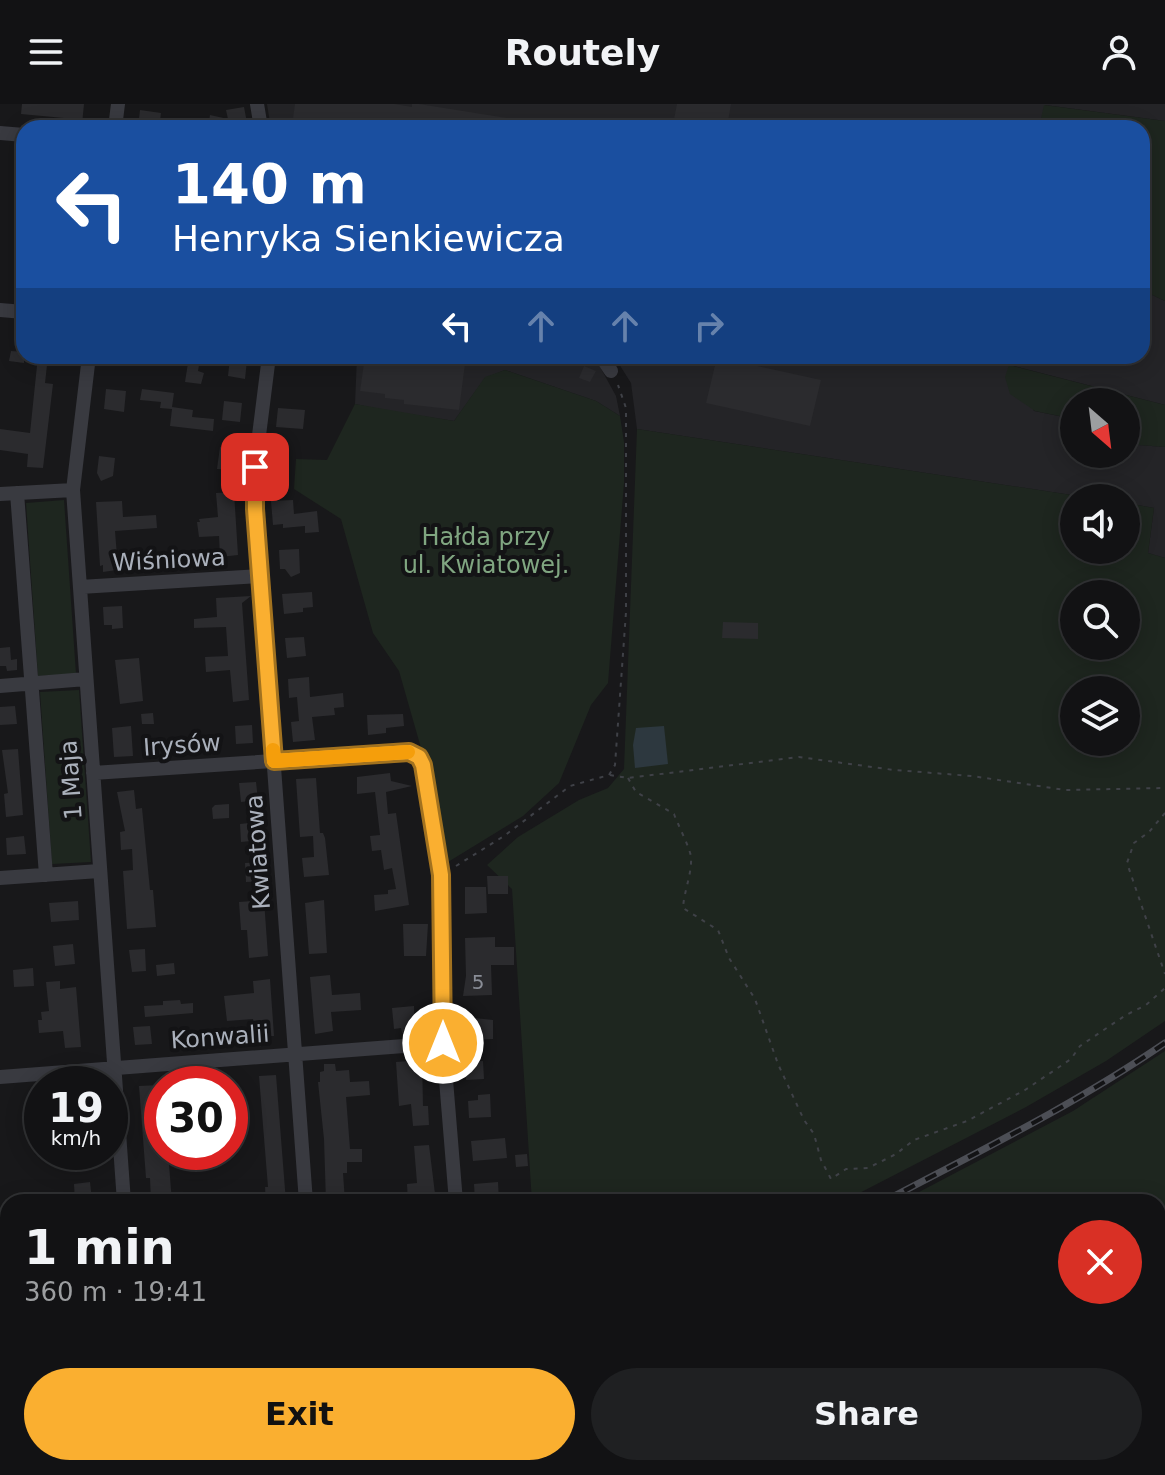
<!DOCTYPE html>
<meta charset="utf-8">
<style>
body{margin:0;font-family:"DejaVu Sans",sans-serif;background:#1f2022;color:#f1f3f6;height:100vh;display:flex;flex-direction:column;font-size:30px;white-space:nowrap}
*{box-sizing:border-box;margin:0}
p{font-size:26px;color:#9c9ea0}
.icon{flex:none;width:44px;height:44px;fill:none;stroke:currentColor;stroke-width:2;stroke-linecap:round;stroke-linejoin:round}
.map{position:relative;flex:1;overflow:hidden}
.details{position:absolute;left:0px;top:1090px;width:1166px;height:282px;display:flex;flex-direction:column;background:#121214;border-radius:24px 24px 0 0;box-shadow:0 4px 20px #0003,0 0 0 2px #313234}
.details>*{flex:none}
.hud{position:absolute;left:16px;top:16px;width:1134px;height:244px;border-radius:24px;box-shadow:0 4px 20px #0003,0 0 0 2px #313234;background:#1a4fa0;color:#fff;overflow:hidden}
.needle{width:52px;rotate:152deg}
.controls{position:absolute;left:1060px;top:284px;display:grid;gap:16px}
.controls a{display:grid;place-items:center;width:80px;height:80px;border-radius:50%;background:#121214;box-shadow:0 4px 20px #0003,0 0 0 2px #313234;font-size:40px}
.speed{position:absolute;left:24px;top:962px;display:flex;gap:16px;font-size:40px;font-weight:700;text-align:center}
.speed>*{display:grid;place-content:center;width:104px;height:104px;border-radius:50%;background:#121214;box-shadow:0 4px 20px #0003,0 0 0 2px #313234;line-height:1}
.speed small{font-size:20px;font-weight:400}
.speed .limit{border:12px solid #d22;background:#fff;color:#111}
.pin{position:absolute;display:grid;place-items:center;width:68px;height:68px;color:#fff;margin:-34px;border-radius:16px;box-shadow:0 4px 12px #0006}
.me{position:absolute;width:88px;margin:-44px;rotate:0deg;stroke-linejoin:round;filter:drop-shadow(0 0 6px #0008)}
.turn{display:flex;align-items:center;gap:28px;height:168px;padding:0 24px;font-size:36px}
.turn .icon{width:104px;height:104px;stroke-width:2.5}
.turn b{display:block;font-size:56px;line-height:68px}
.lanes{display:flex;align-items:center;height:76px;padding:0 24px;background:#0003;justify-content:center;gap:40px;direction:ltr}
.lanes .off{opacity:.35}
.round{display:grid;place-items:center;flex:none;width:84px;height:84px;border-radius:42px;background:#1f2022}
.summary{display:flex;align-items:center;justify-content:space-between;height:136px;padding:0 24px}
h1{font-size:48px;font-weight:800;line-height:60px}
.primary-button{display:flex;gap:16px;margin-top:auto;padding:16px 24px}
.primary-button a{flex:1;height:92px;border-radius:48px;background:#faaf30;color:#111;font-size:32px;font-weight:800;line-height:92px;text-align:center}
.primary-button a+a{background:#1f2022;color:#f1f3f6}
header{display:flex;justify-content:space-between;align-items:center;height:104px;padding:0 24px;background:#121214;font-size:36px;font-weight:800}
.map>svg:first-child{display:block}
.built{fill:#242427}
.green{fill:#1e261f;fill-rule:evenodd}
.water{fill:#2d383f}
.building{fill:#2b2b2e}
.lines{fill:none;stroke-linecap:round;stroke-linejoin:round}
.path{stroke:#3f4147;stroke-width:2;stroke-dasharray:4 6;stroke-linecap:butt}
.minor{stroke:#393a40;stroke-width:14}
.rail-casing{stroke:#4c4e55;stroke-width:7}
.rail{stroke:#131315;stroke-width:4;stroke-dasharray:12;stroke-linecap:butt}
.route-casing{stroke:#a2721f;stroke-width:20}
.route{stroke:#faaf30;stroke-width:14}
.slow{stroke:#f59e0b;stroke-width:14}
.labels{text-anchor:middle;dominant-baseline:central;stroke-width:8;stroke-linejoin:round;paint-order:stroke}
.number-label{font-size:20px;fill:#8a8e97}
.park-label{font-size:24px;fill:#80a681;stroke:#131315}
.street-label{font-size:24px;fill:#aab0bb;stroke:#131315}
</style>
<header><svg class="icon" aria-label="menu" viewBox="0 0 24 24"><path d="M4 6h16M4 12h16M4 18h16"/></svg>Routely<svg class="icon" aria-label="person" viewBox="0 0 24 24"><circle cx="12" cy="8" r="4"/><path d="M4 21q1-7 8-7t8 7"/></svg></header>
<div class="map">
<svg width="1165" height="1371" viewBox="0 0 1165 1371">
<rect width="100%" height="100%" fill="#18181a"/>
<path class="built" d="M 267,0 L 1165,0 L 1165,17 L 1045,1 L 1039,24 L 271,24 Z
M 1142,186 L 1165,197 L 1165,301 L 1010,261 L 1034,307 L 1074,315 L 1074,350 L 1126,350 L 1126,340 L 1165,343 L 1165,454 L 1148,449 L 1154,404 L 1126,399 L 1126,394 L 1091,394 L 637,325 L 631,279 L 614,252 L 1142,252 Z
M 357,252 L 594,252 L 616,292 L 620,312 L 596,297 L 505,266 L 485,274 L 454,317 L 384,306 L 355,300 Z"/>
<path class="green" d="M 1044,1 L 1165,17 L 1165,197 L 1142,186 L 1142,24 L 1039,24 Z
M 1009,261 L 1165,301 L 1165,343 L 1126,340 L 1126,298 L 1074,298 L 1074,315 L 1035,307 L 1010,290 L 1005,273 Z
M 505,266 L 596,297 L 620,312 L 624,338 L 624,379 L 608,579 L 591,601 L 559,679 L 523,712 L 448,758 L 432,665 L 421,644 L 399,567 L 373,529 L 341,415 L 294,385 L 296,355 L 327,356 L 355,300 L 454,317 L 485,273 Z
M 637,325 L 1091,394 L 1074,394 L 1074,446 L 1126,446 L 1126,399 L 1154,404 L 1148,449 L 1165,454 L 1165,917 L 1106,957 L 1026,1003 L 842,1098 L 532,1098 L 512,785 L 487,761 L 518,733 L 579,696 L 608,684 L 624,665 ZM 1074,490 L 1126,490 L 1126,542 L 1074,542 ZM 1074,586 L 1126,586 L 1126,638 L 1074,638 Z
M 64,396 L 76,570 L 38,572 L 26,399 Z
M 79,586 L 91,758 L 52,760 L 40,588 Z
M 1165,947 L 1165,1190 L 1158,1174 L 1158,1098 L 1125,1098 L 1123,1093 L 1114,1098 L 900,1098 L 1073,1007 Z
M 8,1340 L 8,1364 L 245,1364 L 231,1371 L 0,1371 L 0,1341 Z
M 287,1364 L 354,1364 L 340,1371 L 273,1371 Z
M 399,1364 L 489,1364 L 464,1371 L 386,1371 Z"/>
<path class="water" d="M 664,622 L 668,660 L 635,664 L 633,641 L 636,624 Z"/>
<path class="building" d="M 22,0 L 84,0 L 82,20 L 63,17 L 64,14 L 21,10 Z
M 295,0 L 394,0 L 412,3 L 412,0 L 419,0 L 532,18 L 531,24 L 393,24 L 354,17 L 353,22 L 293,14 Z
M 677,0 L 731,0 L 727,23 L 674,15 Z
M 244,3 L 248,24 L 208,24 L 210,11 L 228,15 L 226,6 Z
M 140,6 L 161,9 L 159,24 L 138,24 Z
M 11,247 L 24,248 L 24,259 L 9,257 Z
M 38,252 L 48,252 L 45,279 L 53,280 L 43,364 L 27,363 L 28,350 L 0,346 L 0,325 L 30,329 Z
M 365,252 L 466,252 L 459,306 L 404,300 L 404,296 L 385,294 L 385,290 L 360,287 Z
M 717,253 L 821,276 L 810,322 L 706,299 Z
M 230,254 L 247,256 L 245,275 L 228,272 Z
M 188,259 L 199,261 L 198,267 L 204,269 L 201,280 L 185,278 Z
M 584,262 L 596,267 L 590,278 L 579,274 Z
M 106,285 L 126,287 L 124,308 L 104,305 Z
M 142,285 L 174,289 L 172,303 L 193,306 L 192,313 L 214,315 L 213,327 L 170,322 L 172,305 L 160,304 L 161,298 L 140,296 Z
M 224,297 L 242,299 L 240,318 L 222,316 Z
M 278,304 L 305,306 L 303,325 L 276,323 Z
M 220,343 L 236,345 L 235,366 L 217,365 Z
M 99,352 L 115,354 L 113,372 L 101,377 L 97,369 Z
M 234,388 L 238,451 L 220,453 L 219,432 L 199,433 L 197,418 L 200,418 L 199,415 L 218,413 L 216,389 Z
M 293,396 L 294,410 L 317,407 L 319,428 L 305,429 L 305,422 L 283,424 L 283,420 L 273,421 L 271,397 Z
M 122,397 L 123,413 L 156,411 L 157,424 L 115,427 L 117,452 L 135,450 L 137,463 L 103,468 L 103,461 L 100,462 L 96,398 Z
M 299,445 L 300,469 L 291,473 L 285,465 L 280,465 L 279,446 Z
M 312,488 L 313,503 L 303,504 L 303,508 L 284,510 L 282,490 Z
M 251,492 L 242,499 L 249,596 L 233,598 L 230,566 L 206,568 L 205,553 L 228,552 L 226,523 L 194,524 L 194,515 L 217,513 L 216,494 Z
M 122,502 L 123,524 L 112,525 L 112,521 L 104,521 L 103,503 Z
M 723,518 L 758,519 L 758,535 L 722,534 Z
M 304,533 L 306,552 L 287,554 L 285,534 Z
M 10,543 L 11,556 L 17,555 L 17,566 L 7,567 L 6,562 L 0,562 L 0,544 Z
M 139,554 L 143,597 L 120,600 L 115,556 Z
M 309,573 L 310,593 L 343,589 L 344,603 L 334,604 L 335,611 L 312,613 L 315,636 L 293,638 L 291,618 L 299,617 L 297,593 L 289,594 L 288,575 Z
M 15,602 L 17,620 L 0,621 L 0,603 Z
M 153,609 L 154,620 L 142,620 L 141,610 Z
M 403,610 L 404,622 L 386,624 L 386,629 L 368,631 L 367,611 Z
M 252,621 L 253,639 L 236,640 L 235,622 Z
M 131,622 L 133,652 L 114,653 L 112,624 Z
M 18,645 L 23,711 L 6,713 L 4,690 L 8,689 L 2,646 Z
M 390,669 L 391,677 L 412,682 L 386,688 L 388,710 L 396,709 L 409,801 L 375,807 L 374,791 L 388,790 L 388,786 L 396,785 L 392,764 L 384,766 L 381,746 L 372,747 L 370,732 L 380,731 L 375,688 L 357,690 L 357,673 Z
M 316,674 L 320,729 L 323,729 L 325,734 L 329,771 L 304,773 L 302,754 L 314,753 L 313,732 L 300,733 L 296,675 Z
M 256,678 L 258,696 L 241,698 L 239,679 Z
M 134,686 L 136,705 L 142,704 L 150,786 L 153,786 L 156,823 L 127,825 L 123,767 L 133,766 L 132,745 L 121,746 L 120,728 L 125,727 L 117,688 Z
M 229,700 L 229,714 L 213,715 L 212,704 L 215,701 Z
M 259,718 L 260,736 L 241,738 L 240,720 Z
M 24,732 L 26,750 L 7,751 L 6,734 Z
M 263,758 L 265,777 L 246,778 L 245,759 Z
M 487,772 L 508,772 L 508,790 L 488,790 Z
M 465,783 L 486,783 L 487,809 L 465,810 Z
M 264,796 L 268,852 L 249,854 L 247,826 L 241,826 L 239,798 Z
M 324,796 L 327,849 L 309,850 L 305,799 Z
M 78,797 L 79,816 L 51,818 L 49,799 Z
M 403,820 L 428,820 L 426,852 L 404,852 Z
M 495,833 L 495,843 L 514,843 L 514,861 L 491,861 L 492,891 L 463,892 L 466,872 L 465,834 Z
M 73,840 L 75,860 L 55,862 L 53,842 Z
M 145,845 L 146,867 L 132,868 L 129,846 Z
M 174,859 L 175,870 L 157,872 L 156,861 Z
M 33,864 L 34,882 L 14,883 L 13,866 Z
M 330,871 L 332,891 L 360,889 L 361,906 L 331,908 L 333,927 L 315,930 L 310,873 Z
M 270,875 L 274,932 L 270,932 L 260,943 L 254,930 L 253,915 L 227,917 L 224,892 L 254,889 L 253,877 Z
M 60,877 L 60,885 L 76,883 L 81,943 L 65,944 L 63,927 L 39,929 L 38,916 L 42,916 L 41,908 L 49,907 L 46,878 Z
M 180,896 L 181,900 L 193,899 L 193,909 L 145,913 L 144,902 L 163,901 L 163,897 Z
M 414,902 L 415,928 L 402,929 L 401,924 L 394,925 L 392,904 Z
M 465,913 L 493,916 L 493,935 L 465,936 Z
M 150,922 L 152,940 L 135,941 L 133,923 Z
M 422,956 L 423,1002 L 428,1002 L 429,1021 L 413,1022 L 411,1000 L 399,1002 L 396,958 Z
M 483,957 L 484,975 L 466,976 L 465,958 Z
M 324,960 L 335,960 L 336,967 L 349,966 L 350,978 L 369,977 L 370,991 L 346,993 L 350,1045 L 362,1045 L 362,1058 L 347,1058 L 347,1069 L 343,1069 L 345,1098 L 326,1098 L 324,1035 L 318,978 L 320,978 L 320,968 L 324,967 Z
M 276,971 L 286,1098 L 266,1098 L 265,1083 L 268,1083 L 259,972 Z
M 160,981 L 161,1002 L 157,1002 L 161,1047 L 168,1048 L 172,1098 L 151,1098 L 150,1074 L 146,1074 L 139,982 Z
M 490,990 L 491,1013 L 469,1014 L 468,997 L 478,996 L 478,991 Z
M 505,1034 L 507,1054 L 473,1057 L 471,1037 Z
M 429,1041 L 436,1098 L 408,1098 L 407,1080 L 417,1079 L 414,1042 Z
M 527,1050 L 528,1062 L 516,1063 L 515,1051 Z
M 90,1078 L 92,1096 L 75,1098 L 74,1080 Z
M 498,1078 L 499,1098 L 475,1097 L 474,1080 Z"/>
<g class="lines">
<path class="path" d="M 610,671 L 628,674 L 799,653 L 894,666 L 972,672 L 1065,686 L 1165,684
M 628,674 L 636,688 L 674,710 C 678,721 690,744 691,753 C 692,770 684,787 683,804 L 718,826 L 729,854 L 755,895 L 778,960 L 804,1016 L 814,1030 L 821,1056 L 831,1075 L 846,1065 L 868,1064 L 896,1050 L 914,1036 L 967,1017 L 1025,986 L 1071,955 L 1080,942 L 1126,911 L 1146,901 L 1165,884
M 1165,709 L 1149,728 L 1134,739 L 1127,759 L 1165,870
M 456,762 L 504,732 L 570,682 L 609,671 L 615,661 L 626,508 L 626,304 L 618,281
M 1096,1098 L 1106,1093 L 1117,1095 L 1118,1098
M 1158,1191 L 1165,1207"/>
<path class="minor" d="M 257,0 L 261,24
M 115,24 L 118,0
M 0,29 L 24,31
M 0,206 L 24,208
M 89,252 L 73,386 L 124,1098
M 269,252 L 255,363 L 255,405 L 306,1098
M 601,252 L 611,267
M 17,389 L 46,771
M 0,390 L 73,386
M 80,483 L 260,472
M 0,582 L 86,575
M 93,669 L 409,648 L 419,653 L 423,661 L 441,771 L 443,939 L 456,1098
M 0,774 L 99,767
M 0,973 L 443,939
M 0,1168 L 8,1167
M 1158,1278 L 1165,1274
M 0,1301 L 8,1299
M 693,1364 L 697,1371
M 248,1371 L 262,1364
M 598,1371 L 612,1364
M 982,1371 L 995,1364"/>
<g class="rail-casing">
<path id="rail" d="M 883,1098 C 978,1048 1076,1000 1165,939
M 367,1371 L 380,1364"/>
</g>
<use href="#rail" class="rail"/>
</g>
<g class="lines">
<g class="route-casing">
<path id="route" d="M 255,363 L 255,405 L 274,657 L 409,648 L 419,653 L 423,661 L 441,771 L 443,939"/>
</g>
<use href="#route" class="route"/>
<path class="slow" d="M 273,646 L 274,657 L 408,648"/>
</g>
<g class="labels">
<g class="number-label">
<text x="478" y="878">5</text>
</g>
<g class="park-label">
<text x="486" y="433">Hałda przy<tspan x="486" dy="28">ul. Kwiatowej.</tspan></text>
</g>
<g class="street-label">
<text transform="translate(169 456) rotate(-3)">Wiśniowa</text>
<text transform="translate(182 641) rotate(-4)">Irysów</text>
<text transform="translate(71 676) rotate(-94)">1 Maja</text>
<text transform="translate(258 748) rotate(-94)">Kwiatowa</text>
<text transform="translate(220 933) rotate(-4)">Konwalii</text>
</g>
</g>
</svg>
<div class="controls">
<a><svg class="needle" viewBox="-14 -14 28 28"><path d="M0-13l5 13h-10z" fill="#e53935"/><path d="M0 13l5-13h-10z" fill="#9c9ea0"/></svg></a>
<a><svg class="icon" aria-label="sound" viewBox="0 0 24 24"><path d="M4 9h4l5-4v14l-5-4H4zM17 9q2 3 0 6"/></svg></a>
<a><svg class="icon" aria-label="search" viewBox="0 0 24 24"><circle cx="10" cy="10" r="6"/><path d="M15 15l6 6"/></svg></a>
<a><svg class="icon" aria-label="layers" viewBox="0 0 24 24"><path d="M12 4l9 5-9 5-9-5zM3 14l9 5 9-5"/></svg></a>
</div>
<div class="speed"><div>19<small>km/h</small></div><div class="limit">30</div></div>
<div class="pin" style="left:255px;top:363px;background:#d93025"><svg class="icon" aria-label="arrive" viewBox="0 0 24 24"><path d="M6 21V4h12l-3 4 3 4H6"/></svg></div>
<svg class="me" style="left:443px;top:939px" viewBox="-20 -20 40 40"><circle r="17" fill="#faaf30" stroke="#fff" stroke-width="3"/><path d="M0-11L8 9 0 5-8 9z" fill="#fff"/></svg>
<div class="hud">
<div class="turn"><svg class="icon" aria-label="left" viewBox="0 0 24 24"><path d="M17 20v-9H6M10 6l-5 5 5 5"/></svg><div><b>140 m</b>Henryka Sienkiewicza</div></div>
<div class="lanes"><svg class="icon" aria-label="left" viewBox="0 0 24 24"><path d="M17 20v-9H6M10 6l-5 5 5 5"/></svg><svg class="icon off" aria-label="ahead" viewBox="0 0 24 24"><path d="M12 20V5M6 11l6-6 6 6"/></svg><svg class="icon off" aria-label="ahead" viewBox="0 0 24 24"><path d="M12 20V5M6 11l6-6 6 6"/></svg><svg class="icon off" aria-label="right" viewBox="0 0 24 24"><path d="M7 20v-9h11M14 6l5 5-5 5"/></svg></div>
</div>
<section class="details">
<div class="summary"><div><h1>1 min</h1><p>360 m · 19:41</p></div><a class="round" style="background:#d93025;color:#fff"><svg class="icon" aria-label="close" viewBox="0 0 24 24"><path d="M6 6l12 12M18 6L6 18"/></svg></a></div>
<div class="primary-button"><a>Exit</a><a>Share</a></div>
</section>
</div>
